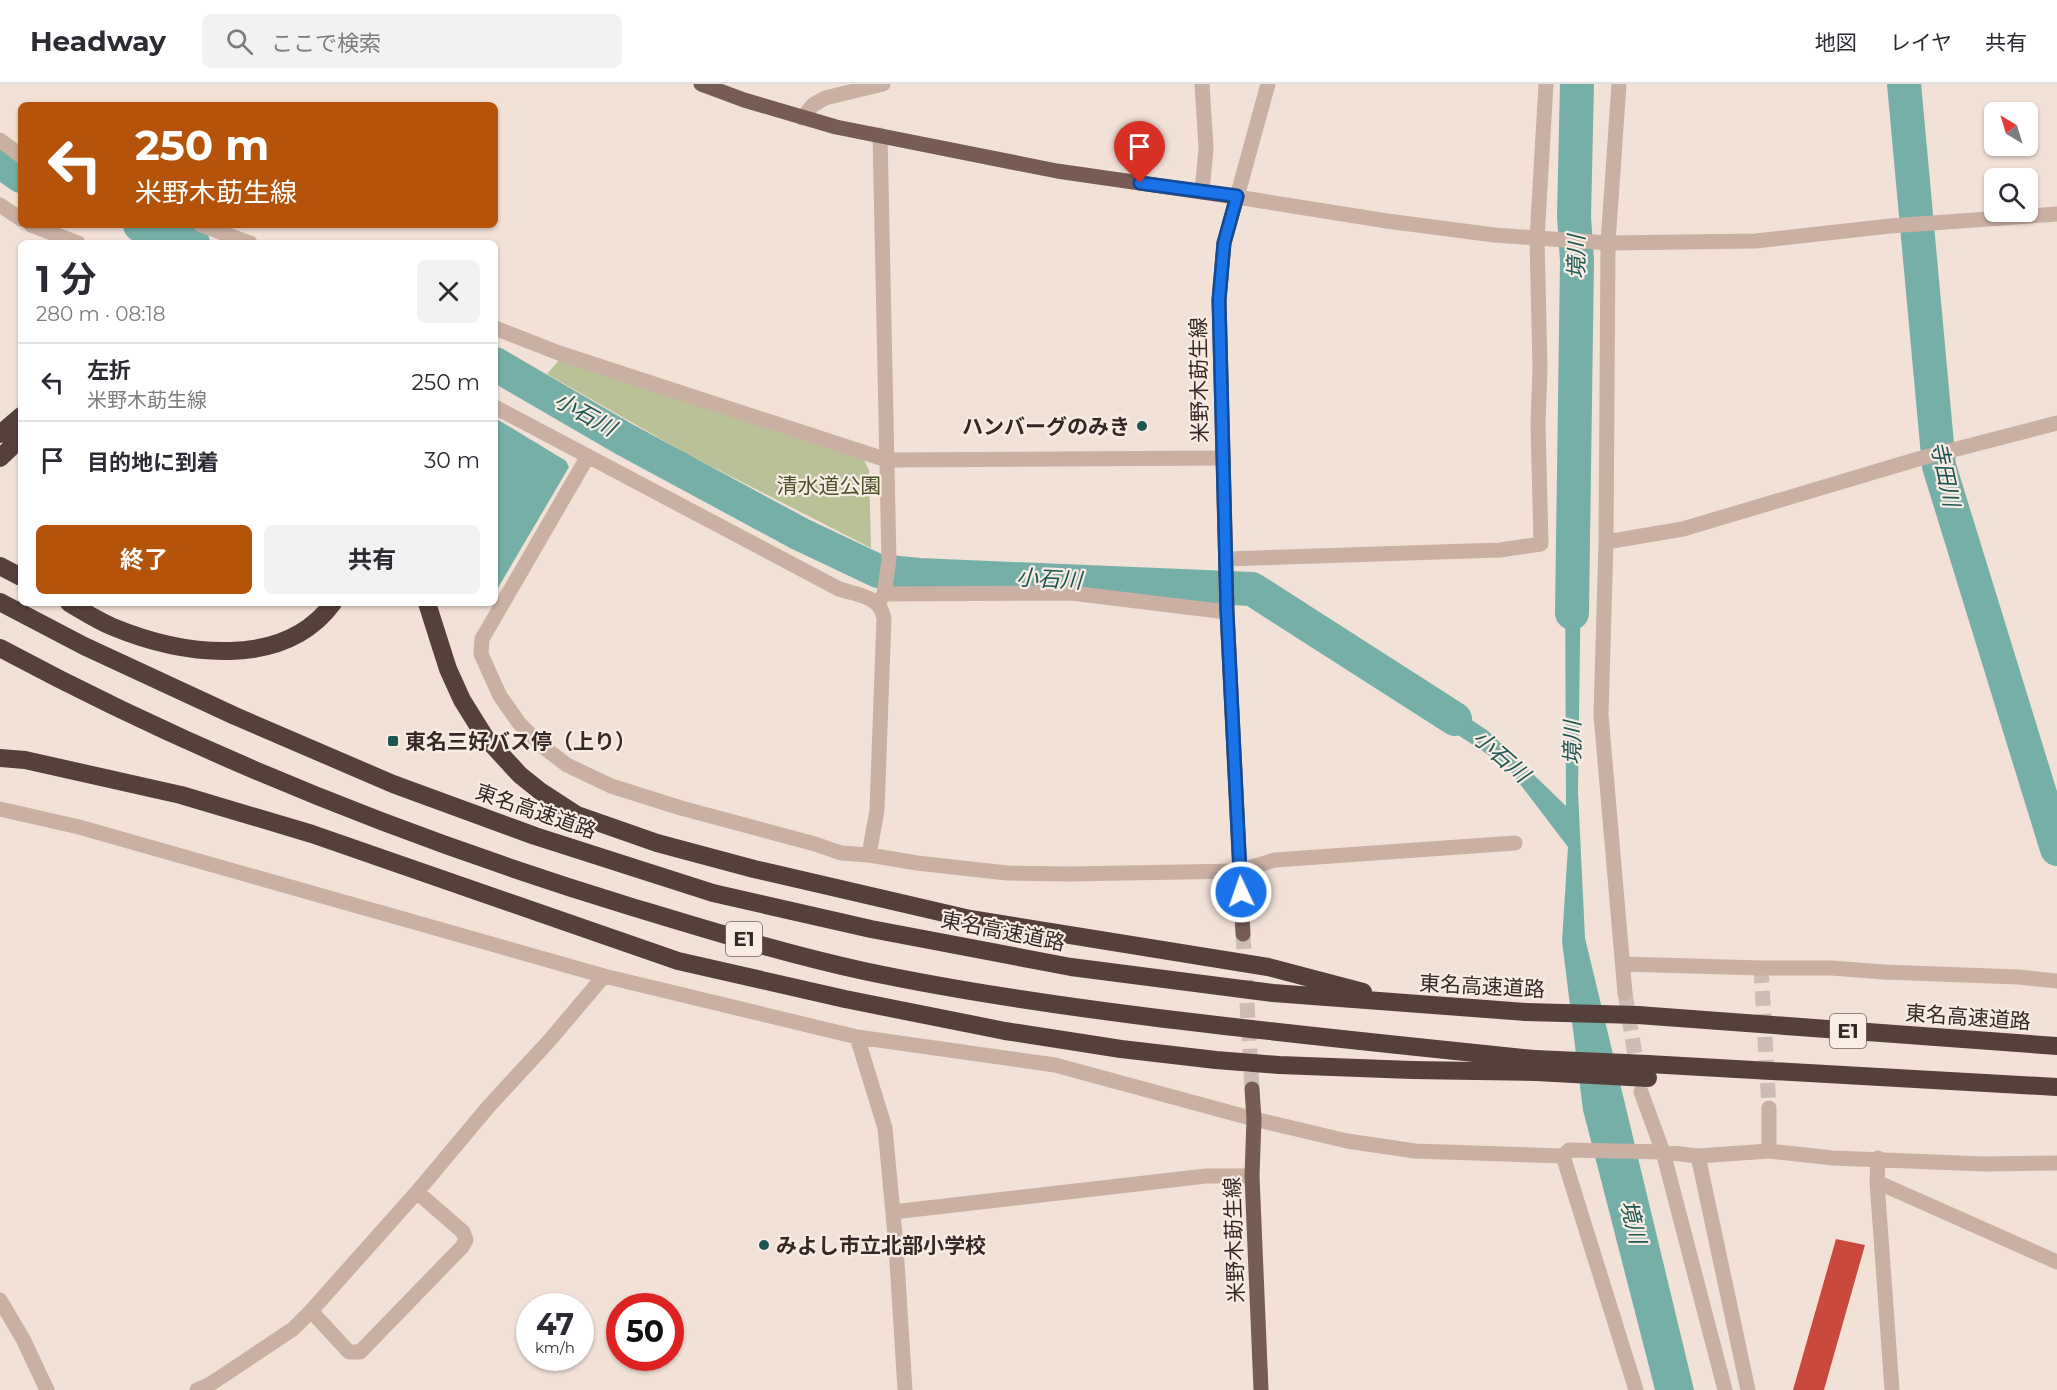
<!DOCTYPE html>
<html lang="ja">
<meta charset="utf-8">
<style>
body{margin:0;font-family:Montserrat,"Noto Sans JP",sans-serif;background:#f2f2f3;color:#2b2b33;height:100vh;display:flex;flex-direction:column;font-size:22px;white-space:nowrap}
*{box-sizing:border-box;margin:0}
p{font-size:20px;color:#7c7c81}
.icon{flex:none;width:33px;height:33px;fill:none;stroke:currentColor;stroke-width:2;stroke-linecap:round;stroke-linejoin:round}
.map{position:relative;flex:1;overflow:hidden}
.side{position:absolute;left:18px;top:156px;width:480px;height:366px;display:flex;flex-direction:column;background:#fff;border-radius:9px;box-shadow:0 2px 4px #0004}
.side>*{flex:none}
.guide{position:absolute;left:18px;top:18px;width:480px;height:126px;border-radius:9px;box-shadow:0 2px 4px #0004;background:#b45309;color:#fff;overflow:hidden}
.needle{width:39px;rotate:322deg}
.controls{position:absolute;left:1984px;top:18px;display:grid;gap:12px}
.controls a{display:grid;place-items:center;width:54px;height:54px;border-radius:9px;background:#fff;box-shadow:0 2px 4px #0004;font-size:30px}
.speed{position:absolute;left:516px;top:1209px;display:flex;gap:12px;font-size:30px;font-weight:700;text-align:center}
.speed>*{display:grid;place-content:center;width:78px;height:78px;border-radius:50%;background:#fff;box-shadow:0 2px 4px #0004;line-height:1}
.speed small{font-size:15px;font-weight:400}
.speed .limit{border:9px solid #d22;background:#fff;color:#111}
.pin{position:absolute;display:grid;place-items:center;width:51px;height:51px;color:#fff;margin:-62px -26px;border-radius:50% 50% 50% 0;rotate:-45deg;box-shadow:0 0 6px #0007}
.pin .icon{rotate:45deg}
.me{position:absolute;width:66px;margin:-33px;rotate:357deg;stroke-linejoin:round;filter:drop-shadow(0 0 4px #0008)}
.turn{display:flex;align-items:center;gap:21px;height:126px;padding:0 18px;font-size:27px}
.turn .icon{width:78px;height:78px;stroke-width:2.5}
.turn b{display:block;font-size:42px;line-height:51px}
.round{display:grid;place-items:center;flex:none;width:63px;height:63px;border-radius:9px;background:#f2f2f3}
.overview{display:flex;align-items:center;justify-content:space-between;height:102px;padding:0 18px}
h1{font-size:36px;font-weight:700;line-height:45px}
.cta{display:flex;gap:12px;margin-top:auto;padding:12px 18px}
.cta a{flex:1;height:69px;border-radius:9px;background:#b45309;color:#fff;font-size:24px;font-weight:700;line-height:69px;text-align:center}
.cta a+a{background:#f2f2f3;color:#2b2b33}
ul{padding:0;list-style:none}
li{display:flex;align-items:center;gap:18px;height:78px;padding:0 18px;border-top:2px solid #e1e1e2}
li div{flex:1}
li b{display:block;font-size:22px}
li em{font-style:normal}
header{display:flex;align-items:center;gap:36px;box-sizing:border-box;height:84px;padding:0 30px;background:#fff;border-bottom:2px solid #e1e1e2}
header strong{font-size:28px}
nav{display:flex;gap:33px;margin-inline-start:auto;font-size:21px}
.search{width:420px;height:54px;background:#f2f2f3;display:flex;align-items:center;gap:15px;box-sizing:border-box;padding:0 21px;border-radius:9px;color:#7c7c81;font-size:22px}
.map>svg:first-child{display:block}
.green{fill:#bac197}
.water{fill:#76afa8}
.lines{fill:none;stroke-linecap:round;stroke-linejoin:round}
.river{stroke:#76afa8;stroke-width:34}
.building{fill:#ca493d}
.minor-tunnel{stroke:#ccbcb3;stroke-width:15;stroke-dasharray:15 8;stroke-linecap:butt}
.major-tunnel{stroke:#ccbcb3;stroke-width:15;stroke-dasharray:15 8;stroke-linecap:butt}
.minor{stroke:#caafa3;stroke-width:15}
.major{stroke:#775c56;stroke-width:15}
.highway{stroke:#56403c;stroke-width:18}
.highway-bridge{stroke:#56403c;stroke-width:18}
.route-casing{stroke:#114b97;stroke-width:15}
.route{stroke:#1a73e8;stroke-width:10}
.poi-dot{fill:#1a5751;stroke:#f9ece4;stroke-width:2}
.labels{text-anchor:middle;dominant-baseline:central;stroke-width:4.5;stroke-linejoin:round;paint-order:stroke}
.shield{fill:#f9ece4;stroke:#70635e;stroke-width:1.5}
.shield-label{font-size:20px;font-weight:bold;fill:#352825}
.street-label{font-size:21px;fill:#352825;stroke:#f9ece4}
.poi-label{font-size:21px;font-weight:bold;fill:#352825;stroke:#f9ece4;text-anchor:start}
.park-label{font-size:21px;fill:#4b5329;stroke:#f9ece4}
.water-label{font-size:22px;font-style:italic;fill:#1a5751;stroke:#f9ece4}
</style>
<header>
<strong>Headway</strong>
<div class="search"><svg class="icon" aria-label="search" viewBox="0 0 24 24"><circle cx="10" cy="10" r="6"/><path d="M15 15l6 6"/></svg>ここで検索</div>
<nav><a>地図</a><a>レイヤ</a><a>共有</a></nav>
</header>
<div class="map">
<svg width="2057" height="1306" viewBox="0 0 2057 1306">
<rect width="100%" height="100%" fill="#f2e1d7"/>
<path class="green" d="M 559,276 L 863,374 L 869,386 L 871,464 L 689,371 L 547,290 Z"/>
<path class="water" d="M 495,334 L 566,377 L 569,383 L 495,509 Z
M 1581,481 L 1578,708 L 1585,854 L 1694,1306 L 1655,1306 L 1583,1026 L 1562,857 L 1568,763 L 1507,683 L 1412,621 L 1421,602 L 1488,647 L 1566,722 L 1565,482 Z"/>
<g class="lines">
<path class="river" d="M 1904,0 L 1939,382 L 2057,765
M 0,77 L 21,92
M 140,141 L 193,159
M 495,280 L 624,355 L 800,450 L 878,487 L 919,491 L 1252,505 L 1455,635
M 1572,529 L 1577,176 L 1574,133 L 1577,0"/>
</g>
<path class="building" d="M 1836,1155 L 1865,1161 L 1824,1306 L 1793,1306 Z"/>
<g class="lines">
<path class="minor-tunnel" d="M 1761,884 L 1769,1024
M 1625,909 L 1638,990"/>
<path class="major-tunnel" d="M 1243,850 L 1252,1005"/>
<path class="minor" d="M 1202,0 L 1206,64 L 1202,108
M 1268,0 L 1237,113 L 1387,137 L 1494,151 L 1608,159 L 1756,157 L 1890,142 L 2057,130
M 1619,0 L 1608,159 L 1606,458 L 1601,631 L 1625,909
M 802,34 L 813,21 L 825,14 L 883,0
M 0,56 L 21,72
M 0,121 L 21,135
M 31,141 L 78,159
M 201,141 L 250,159
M 495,244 L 559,269 L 887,376 L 1222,374
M 495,323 L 839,505 C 858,511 880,512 884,534 L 877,726 L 869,771
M 588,372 L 482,555 L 481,570 L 500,612 L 519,639 L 542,662 L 567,681 L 611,702 L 681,724 L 815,760 L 841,769 L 869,771 L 917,779 L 1007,789 L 1069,790 L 1239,787 L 1275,776 L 1515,759
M 1606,458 L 1683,445 L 1918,375 L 2057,339
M 1226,475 L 1500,466 L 1541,460 L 1538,340 L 1540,284 L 1537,155 L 1546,0
M 884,510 L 1071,509 L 1227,528
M 878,520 L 884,510 L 889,476 L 880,51
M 0,725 L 79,743 L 604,892 L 857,953 L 1055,981 L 1254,1035 L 1347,1057 L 1415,1067 L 1563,1072 L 1569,1066 L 1663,1068 L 1698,1072 L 1769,1067 L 1833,1074 L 1984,1080 L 2057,1079
M 1623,880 L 1761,884 L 1831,884 L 1884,888 L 2018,893 L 2057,897
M 857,953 L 885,1044 L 896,1162 L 905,1306
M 1641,1008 L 1663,1068 L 1725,1306
M 1769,1067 L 1769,1024
M 1563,1072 L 1636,1306
M 1698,1072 L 1748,1306
M 1878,1074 L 1877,1098 L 1892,1306
M 1877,1098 L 2057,1178
M 893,1128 L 1206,1092 L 1252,1092
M 0,1216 L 23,1255 L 47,1306
M 311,1227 L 349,1268 L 360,1268 L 462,1163 L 466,1156 L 463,1148 L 417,1108
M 197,1306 L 209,1301 L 293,1245 L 311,1227 L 417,1108 L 489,1022 L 549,957 L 604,892"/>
<path class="major" d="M 701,0 L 744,16 L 836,43 L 1057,87 L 1237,113 L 1224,159 L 1219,216 L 1227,528 L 1243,850
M 1252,1005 L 1254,1035 L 1252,1092 L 1261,1306"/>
<path class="highway" d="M 0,350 L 21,332
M 0,374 L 21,354
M 0,482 L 21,493
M 0,518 L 84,562 L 235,632 L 393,700 L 535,752 L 713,809 L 871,845 L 1071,883 L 1273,909 L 1526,928
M 69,519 C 83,527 98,537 113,543 C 181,571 283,587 333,519
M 427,519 L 448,585 L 462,616 L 485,653 L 520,691 L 540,707 L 577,731 L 657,759 L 754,785 L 970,835 L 1268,883 L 1363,908
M 0,564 C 201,672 413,756 632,823 C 708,846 786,870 864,887 C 958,907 1054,921 1150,933 C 1278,949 1406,962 1534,975
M 0,674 L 25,676 L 181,711 L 312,750 L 678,877 L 845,915 L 1005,947 L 1121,965 L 1216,976 L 1279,981 L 1412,986 L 1536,988
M 1638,931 L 2057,962
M 1648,980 L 2057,1003"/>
<path class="highway-bridge" d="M 1526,928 L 1638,931
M 1534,975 L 1648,980
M 1536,988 L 1648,994"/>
</g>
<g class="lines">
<g class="route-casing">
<path id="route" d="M 1140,99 L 1237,112 L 1224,159 L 1219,216 L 1227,528 L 1241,808"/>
</g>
<use href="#route" class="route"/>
</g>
<g class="poi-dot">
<circle cx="1142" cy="342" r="6"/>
<rect x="387" y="651" width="12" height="12" rx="3"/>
<circle cx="764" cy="1161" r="6"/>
</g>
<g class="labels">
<g class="shield">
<rect x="726" y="838" width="36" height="34" rx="4.5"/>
<rect x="1830" y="930" width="36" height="34" rx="4.5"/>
</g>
<g class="shield-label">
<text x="744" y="855">E1</text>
<text x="1848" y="947">E1</text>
</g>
<g class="street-label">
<text transform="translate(1199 296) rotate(-91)">米野木莇生線</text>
<text transform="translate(536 727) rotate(19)">東名高速道路</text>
<text transform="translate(1003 847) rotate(11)">東名高速道路</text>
<text transform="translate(1482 902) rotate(3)">東名高速道路</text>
<text transform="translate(1968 933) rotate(4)">東名高速道路</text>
<text transform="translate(1234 1156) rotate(-92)">米野木莇生線</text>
</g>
<g class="poi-label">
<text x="1130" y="342" text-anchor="end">ハンバーグのみき</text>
<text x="405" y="657">東名三好バス停（上り）</text>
<text x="776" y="1161">みよし市立北部小学校</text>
</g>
<g class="park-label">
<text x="829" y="401">清水道公園</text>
</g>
<g class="water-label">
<text transform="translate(1576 173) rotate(-90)">境川</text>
<text transform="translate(585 330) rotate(29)">小石川</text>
<text transform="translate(1945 390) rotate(78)">寺田川</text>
<text transform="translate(1049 495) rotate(3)">小石川</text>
<text transform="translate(1572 659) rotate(-90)">境川</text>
<text transform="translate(1501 672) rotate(41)">小石川</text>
<text transform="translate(1633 1138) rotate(76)">境川</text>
</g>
</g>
</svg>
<div class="controls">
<a><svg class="needle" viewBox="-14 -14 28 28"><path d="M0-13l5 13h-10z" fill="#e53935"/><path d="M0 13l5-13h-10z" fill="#7c7c81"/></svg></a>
<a><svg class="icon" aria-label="search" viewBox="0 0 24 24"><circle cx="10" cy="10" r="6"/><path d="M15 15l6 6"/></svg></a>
</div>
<div class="speed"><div>47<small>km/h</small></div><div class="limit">50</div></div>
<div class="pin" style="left:1140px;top:99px;background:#d93025"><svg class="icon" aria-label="arrive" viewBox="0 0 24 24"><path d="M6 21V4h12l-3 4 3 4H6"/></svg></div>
<svg class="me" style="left:1241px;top:808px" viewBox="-20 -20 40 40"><circle r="17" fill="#1a73e8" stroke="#fff" stroke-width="3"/><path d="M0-11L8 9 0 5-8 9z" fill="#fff"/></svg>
<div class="guide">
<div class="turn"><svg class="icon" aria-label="left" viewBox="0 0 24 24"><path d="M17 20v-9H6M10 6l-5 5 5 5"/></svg><div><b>250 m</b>米野木莇生線</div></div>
</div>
<section class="side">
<div class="overview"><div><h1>1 分</h1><p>280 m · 08:18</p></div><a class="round"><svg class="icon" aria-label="close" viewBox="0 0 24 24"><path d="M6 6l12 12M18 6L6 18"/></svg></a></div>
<ul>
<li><svg class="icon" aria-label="left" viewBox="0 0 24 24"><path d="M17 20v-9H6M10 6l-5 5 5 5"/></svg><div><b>左折</b><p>米野木莇生線</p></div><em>250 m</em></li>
<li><svg class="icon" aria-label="arrive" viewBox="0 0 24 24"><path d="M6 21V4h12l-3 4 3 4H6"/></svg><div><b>目的地に到着</b></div><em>30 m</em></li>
</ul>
<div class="cta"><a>終了</a><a>共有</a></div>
</section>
</div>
